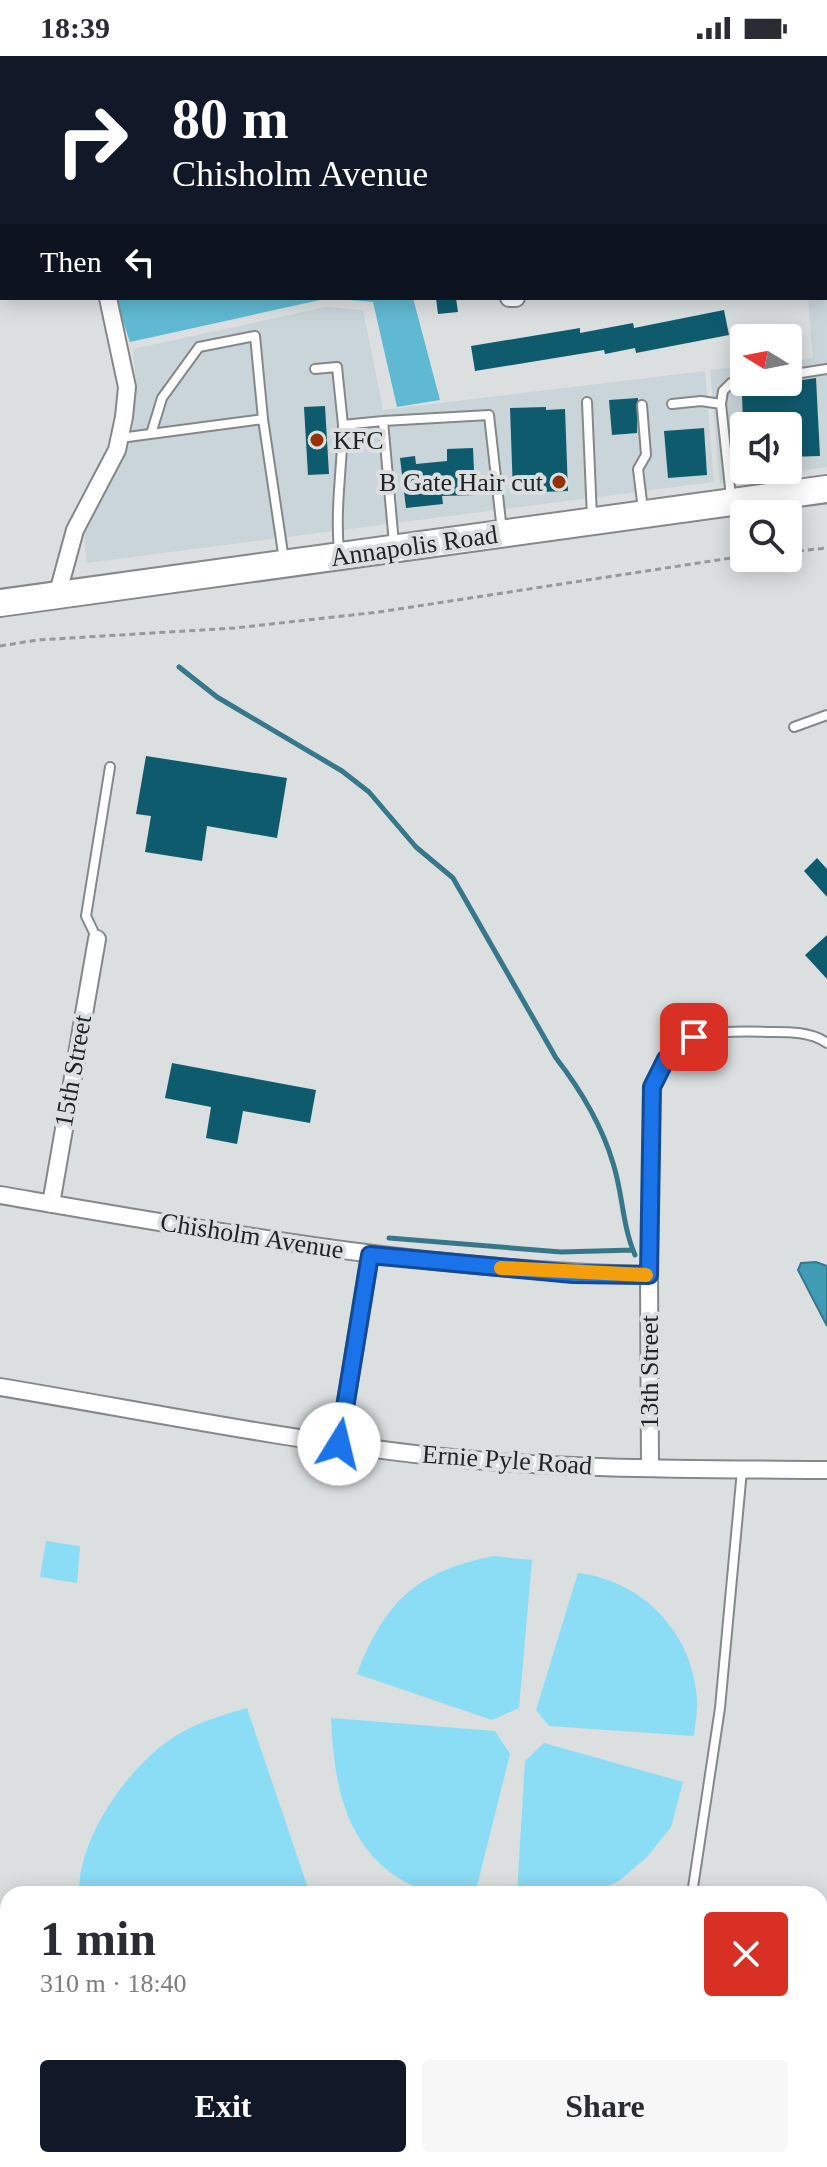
<!DOCTYPE html>
<meta charset="utf-8">
<style>
body{margin:0;font-family:"Times New Roman",serif;background:#f7f7f7;color:#2b2b33;height:100vh;display:flex;flex-direction:column;font-size:30px;white-space:nowrap}
*{box-sizing:border-box;margin:0}
p{font-size:26px;color:#7c7c81}
.icon{flex:none;width:44px;height:44px;fill:none;stroke:currentColor;stroke-width:2;stroke-linecap:round;stroke-linejoin:round}
.map{position:relative;flex:1;overflow:hidden}
.side{position:absolute;left:0px;top:1830px;width:828px;height:282px;display:flex;flex-direction:column;background:#fff;border-radius:24px 24px 0 0;box-shadow:0 4px 20px #0003}
.side>*{flex:none}
.top-card{position:absolute;left:0px;top:0px;width:828px;height:244px;box-shadow:0 4px 20px #0003;background:#111827;color:#fff;overflow:hidden}
.needle{width:52px;rotate:280deg}
.tools{position:absolute;left:730px;top:268px;display:grid;gap:16px}
.tools a{display:grid;place-items:center;width:72px;height:72px;border-radius:8px;background:#fff;box-shadow:0 4px 20px #0003;font-size:40px}
.pin{position:absolute;display:grid;place-items:center;width:68px;height:68px;color:#fff;margin:-34px;border-radius:16px;box-shadow:0 4px 12px #0006}
.me{position:absolute;width:88px;margin:-44px;rotate:9deg;stroke-linejoin:round;filter:drop-shadow(0 0 6px #0008)}
.turn{display:flex;align-items:center;gap:28px;height:168px;padding:0 40px;font-size:36px}
.turn .icon{width:104px;height:104px;stroke-width:2.5}
.turn b{display:block;font-size:56px;line-height:68px}
.then{display:flex;align-items:center;height:76px;padding:0 40px;background:#0003;gap:16px;font-size:30px}
.round{display:grid;place-items:center;flex:none;width:84px;height:84px;border-radius:8px;background:#f7f7f7}
.head{display:flex;align-items:center;justify-content:space-between;height:136px;padding:0 40px}
h1{font-size:48px;font-weight:700;line-height:60px}
.primary-button{display:flex;gap:16px;margin-top:auto;padding:16px 40px}
.primary-button a{flex:1;height:92px;border-radius:8px;background:#111827;color:#fff;font-size:32px;font-weight:700;line-height:92px;text-align:center}
.primary-button a+a{background:#f7f7f7;color:#2b2b33}
.status{display:flex;justify-content:space-between;align-items:center;height:56px;padding:0 40px;background:#fff;direction:ltr}
.status svg{height:22px;fill:currentColor}
.map>svg:first-child{display:block}
.built{fill:#c9d5d9;fill-rule:evenodd}
.green{fill:#8bdcf5}
.forest{fill:#60b9d3}
.water{fill:#409bb5;stroke:#37778a;stroke-width:2}
.lines{fill:none;stroke-linecap:round;stroke-linejoin:round}
.stream{stroke:#37778a;stroke-width:5}
.building{fill:#0f5b6e}
.service-casing{stroke:#858889;stroke-width:12}
.minor-casing{stroke:#858889;stroke-width:20}
.primary-casing{stroke:#858889;stroke-width:30}
.path{stroke:#959999;stroke-width:3;stroke-dasharray:6 4;stroke-linecap:butt}
.service{stroke:#fff;stroke-width:8}
.minor{stroke:#fff;stroke-width:16}
.primary{stroke:#fff;stroke-width:26}
.route-casing{stroke:#114b97;stroke-width:20}
.route{stroke:#1a73e8;stroke-width:14}
.slow{stroke:#f59e0b;stroke-width:14}
.poi-dot{fill:#963102;stroke:#dbdfe0;stroke-width:3}
.labels{text-anchor:middle;dominant-baseline:central;stroke-width:8;stroke-linejoin:round;paint-order:stroke}
.poi-label{font-size:26px;fill:#222424;stroke:#dbdfe0;text-anchor:start}
.street-label{font-size:26px;fill:#222424;stroke:#dbdfe0}
</style>
<div class="status"><b>18:39</b><svg viewBox="0 0 49 12"><path d="M0 12V9h3v3zM5 12V6h3v6zM10 12V3h3v9zM15 12V0h3v12zM26 1h20v11H26zM47 4h2v5h-2z"/></svg></div>
<div class="map">
<svg width="827" height="2111" viewBox="0 0 827 2111">
<rect width="100%" height="100%" fill="#dbdfe0"/>
<path class="built" d="M 788,0 L 827,0 L 827,411 L 720,427 L 710,314 L 744,310 L 744,326 L 788,326 L 788,305 L 813,302 L 808,242 L 826,242 L 826,2 ZM 744,370 L 788,370 L 788,414 L 744,414 Z
M 326,251 L 363,254 L 383,354 L 705,315 L 714,426 L 86,507 L 84,468 L 129,374 L 136,332 L 133,293 Z"/>
<path class="green" d="M 46,1485 L 80,1490 L 77,1527 L 40,1521 Z
M 494,1500 L 532,1504 L 519,1652 L 492,1664 L 357,1618 C 385,1545 417,1515 494,1500 Z
M 578,1517 C 642,1525 692,1575 697,1642 C 698,1654 695,1668 694,1680 L 549,1670 L 536,1654 Z
M 247,1652 L 310,1838 L 79,1838 C 78,1780 130,1708 177,1679 C 198,1666 223,1659 247,1652 Z
M 331,1662 L 495,1675 L 510,1698 L 475,1838 C 461,1838 444,1841 431,1837 C 349,1810 334,1737 331,1662 Z
M 544,1687 L 683,1726 L 671,1771 L 647,1801 L 619,1825 L 590,1838 L 517,1838 L 525,1705 Z
M 8,1994 L 8,2104 L 67,2104 L 69,2111 L 0,2111 L 0,1996 Z"/>
<path class="forest" d="M 115,242 L 413,242 L 440,344 L 397,351 L 373,246 L 329,242 L 130,286 Z"/>
<path class="water" d="M 816,1206 L 827,1210 L 827,1270 L 798,1214 L 801,1207 Z"/>
<g class="lines">
<path class="stream" d="M 179,611 L 217,641 L 342,715 L 369,736 L 416,791 L 453,822 L 556,1002 C 580,1033 602,1070 613,1107 C 623,1138 622,1169 635,1199
M 389,1182 L 561,1196 L 633,1194"/>
</g>
<path class="building" d="M 436,242 L 456,242 L 458,256 L 438,258 Z
M 724,254 L 729,279 L 636,297 L 635,292 L 605,298 L 604,294 L 475,315 L 471,290 L 580,272 L 580,277 L 633,267 L 634,272 Z
M 816,322 L 820,400 L 788,401 L 788,370 L 743,370 L 742,338 L 788,335 L 788,326 Z
M 638,342 L 637,377 L 612,379 L 609,344 Z
M 325,350 L 329,418 L 308,419 L 304,351 Z
M 546,351 L 546,354 L 565,353 L 568,435 L 513,437 L 510,352 Z
M 704,372 L 707,419 L 668,422 L 664,375 Z
M 473,392 L 475,439 L 442,440 L 443,448 L 406,452 L 400,402 L 415,400 L 416,408 L 447,405 L 447,393 Z
M 146,700 L 287,722 L 277,782 L 207,770 L 202,805 L 145,796 L 151,760 L 136,758 Z
M 817,802 L 827,813 L 827,841 L 804,815 Z
M 827,879 L 827,923 L 805,899 Z
M 172,1007 L 316,1034 L 310,1067 L 243,1055 L 237,1088 L 206,1082 L 211,1051 L 165,1042 Z"/>
<g class="lines">
<g class="service-casing">
<path id="service" d="M 809,0 L 809,2
M 826,173 L 827,173
M 315,313 L 337,311 L 343,369
M 788,319 L 827,313
M 587,346 L 592,461
M 672,348 L 701,345 L 721,348 L 731,441
M 721,348 L 723,335 L 731,327 L 744,325
M 642,349 L 646,399 L 638,413 L 643,454
M 383,365 L 489,359 L 502,475
M 151,378 L 162,342 L 199,291 L 255,280 L 263,363
M 120,382 L 263,363 L 284,504
M 339,495 C 335,452 342,412 343,369 L 383,365 L 394,488
M 794,671 L 827,659
M 97,883 L 86,860 L 110,711
M 649,1218 L 649,1053 C 659,980 702,973 767,976 C 786,976 810,975 827,987
M 692,1838 L 720,1652 L 742,1414
M 651,2110 L 652,2104"/>
</g>
<g class="minor-casing">
<path id="minor" d="M 132,0 L 133,2
M 689,0 L 690,2
M 154,2 L 164,0
M 509,242 L 516,242
M 57,540 L 75,474 L 117,394 L 124,361 L 127,331 L 108,242
M 0,1139 C 215,1176 430,1215 649,1219 L 650,1412
M 51,1148 L 97,883
M 0,1331 C 144,1355 287,1384 432,1400 C 563,1414 695,1413 827,1414
M 339,1388 L 370,1199"/>
</g>
<g class="primary-casing">
<path id="primary" d="M 0,547 L 827,433"/>
</g>
<path class="path" d="M 788,496 L 827,492
M 0,590 L 37,584 L 235,572 L 379,556 L 744,500"/>
<use href="#service" class="service"/>
<use href="#minor" class="minor"/>
<use href="#primary" class="primary"/>
</g>
<g class="lines">
<g class="route-casing">
<path id="route" d="M 339,1388 L 370,1199 L 573,1218 L 649,1219 L 652,1031 L 666,1003 L 694,981"/>
</g>
<use href="#route" class="route"/>
<path class="slow" d="M 501,1212 L 646,1219"/>
</g>
<g class="poi-dot">
<circle cx="317" cy="384" r="8"/>
<circle cx="559" cy="426" r="8"/>
</g>
<g class="labels">
<g class="poi-label">
<text x="333" y="384">KFC</text>
<text x="543" y="426" text-anchor="end">B Gate Hair cut</text>
</g>
<g class="street-label">
<text transform="translate(414 490) rotate(-8)">Annapolis Road</text>
<text transform="translate(73 1015) rotate(-80)">15th Street</text>
<text transform="translate(252 1180) rotate(9)">Chisholm Avenue</text>
<text transform="translate(649 1316) rotate(-90)">13th Street</text>
<text transform="translate(507 1404) rotate(4)">Ernie Pyle Road</text>
</g>
</g>
</svg>
<div class="tools">
<a><svg class="needle" viewBox="-14 -14 28 28"><path d="M0-13l5 13h-10z" fill="#e53935"/><path d="M0 13l5-13h-10z" fill="#7c7c81"/></svg></a>
<a><svg class="icon" aria-label="sound" viewBox="0 0 24 24"><path d="M4 9h4l5-4v14l-5-4H4zM17 9q2 3 0 6"/></svg></a>
<a><svg class="icon" aria-label="search" viewBox="0 0 24 24"><circle cx="10" cy="10" r="6"/><path d="M15 15l6 6"/></svg></a>
</div>
<div class="pin" style="left:694px;top:981px;background:#d93025"><svg class="icon" aria-label="arrive" viewBox="0 0 24 24"><path d="M6 21V4h12l-3 4 3 4H6"/></svg></div>
<svg class="me" style="left:339px;top:1388px" viewBox="-20 -20 40 40"><circle r="19" fill="#fff"/><path d="M0-13L10 11 0 6-10 11z" fill="#1a73e8"/></svg>
<div class="top-card">
<div class="turn"><svg class="icon" aria-label="right" viewBox="0 0 24 24"><path d="M7 20v-9h11M14 6l5 5-5 5"/></svg><div><b>80 m</b>Chisholm Avenue</div></div>
<div class="then">Then<svg class="icon" aria-label="left" viewBox="0 0 24 24"><path d="M17 20v-9H6M10 6l-5 5 5 5"/></svg></div>
</div>
<section class="side">
<div class="head"><div><h1>1 min</h1><p>310 m · 18:40</p></div><a class="round" style="background:#d93025;color:#fff"><svg class="icon" aria-label="close" viewBox="0 0 24 24"><path d="M6 6l12 12M18 6L6 18"/></svg></a></div>
<div class="primary-button"><a>Exit</a><a>Share</a></div>
</section>
</div>
